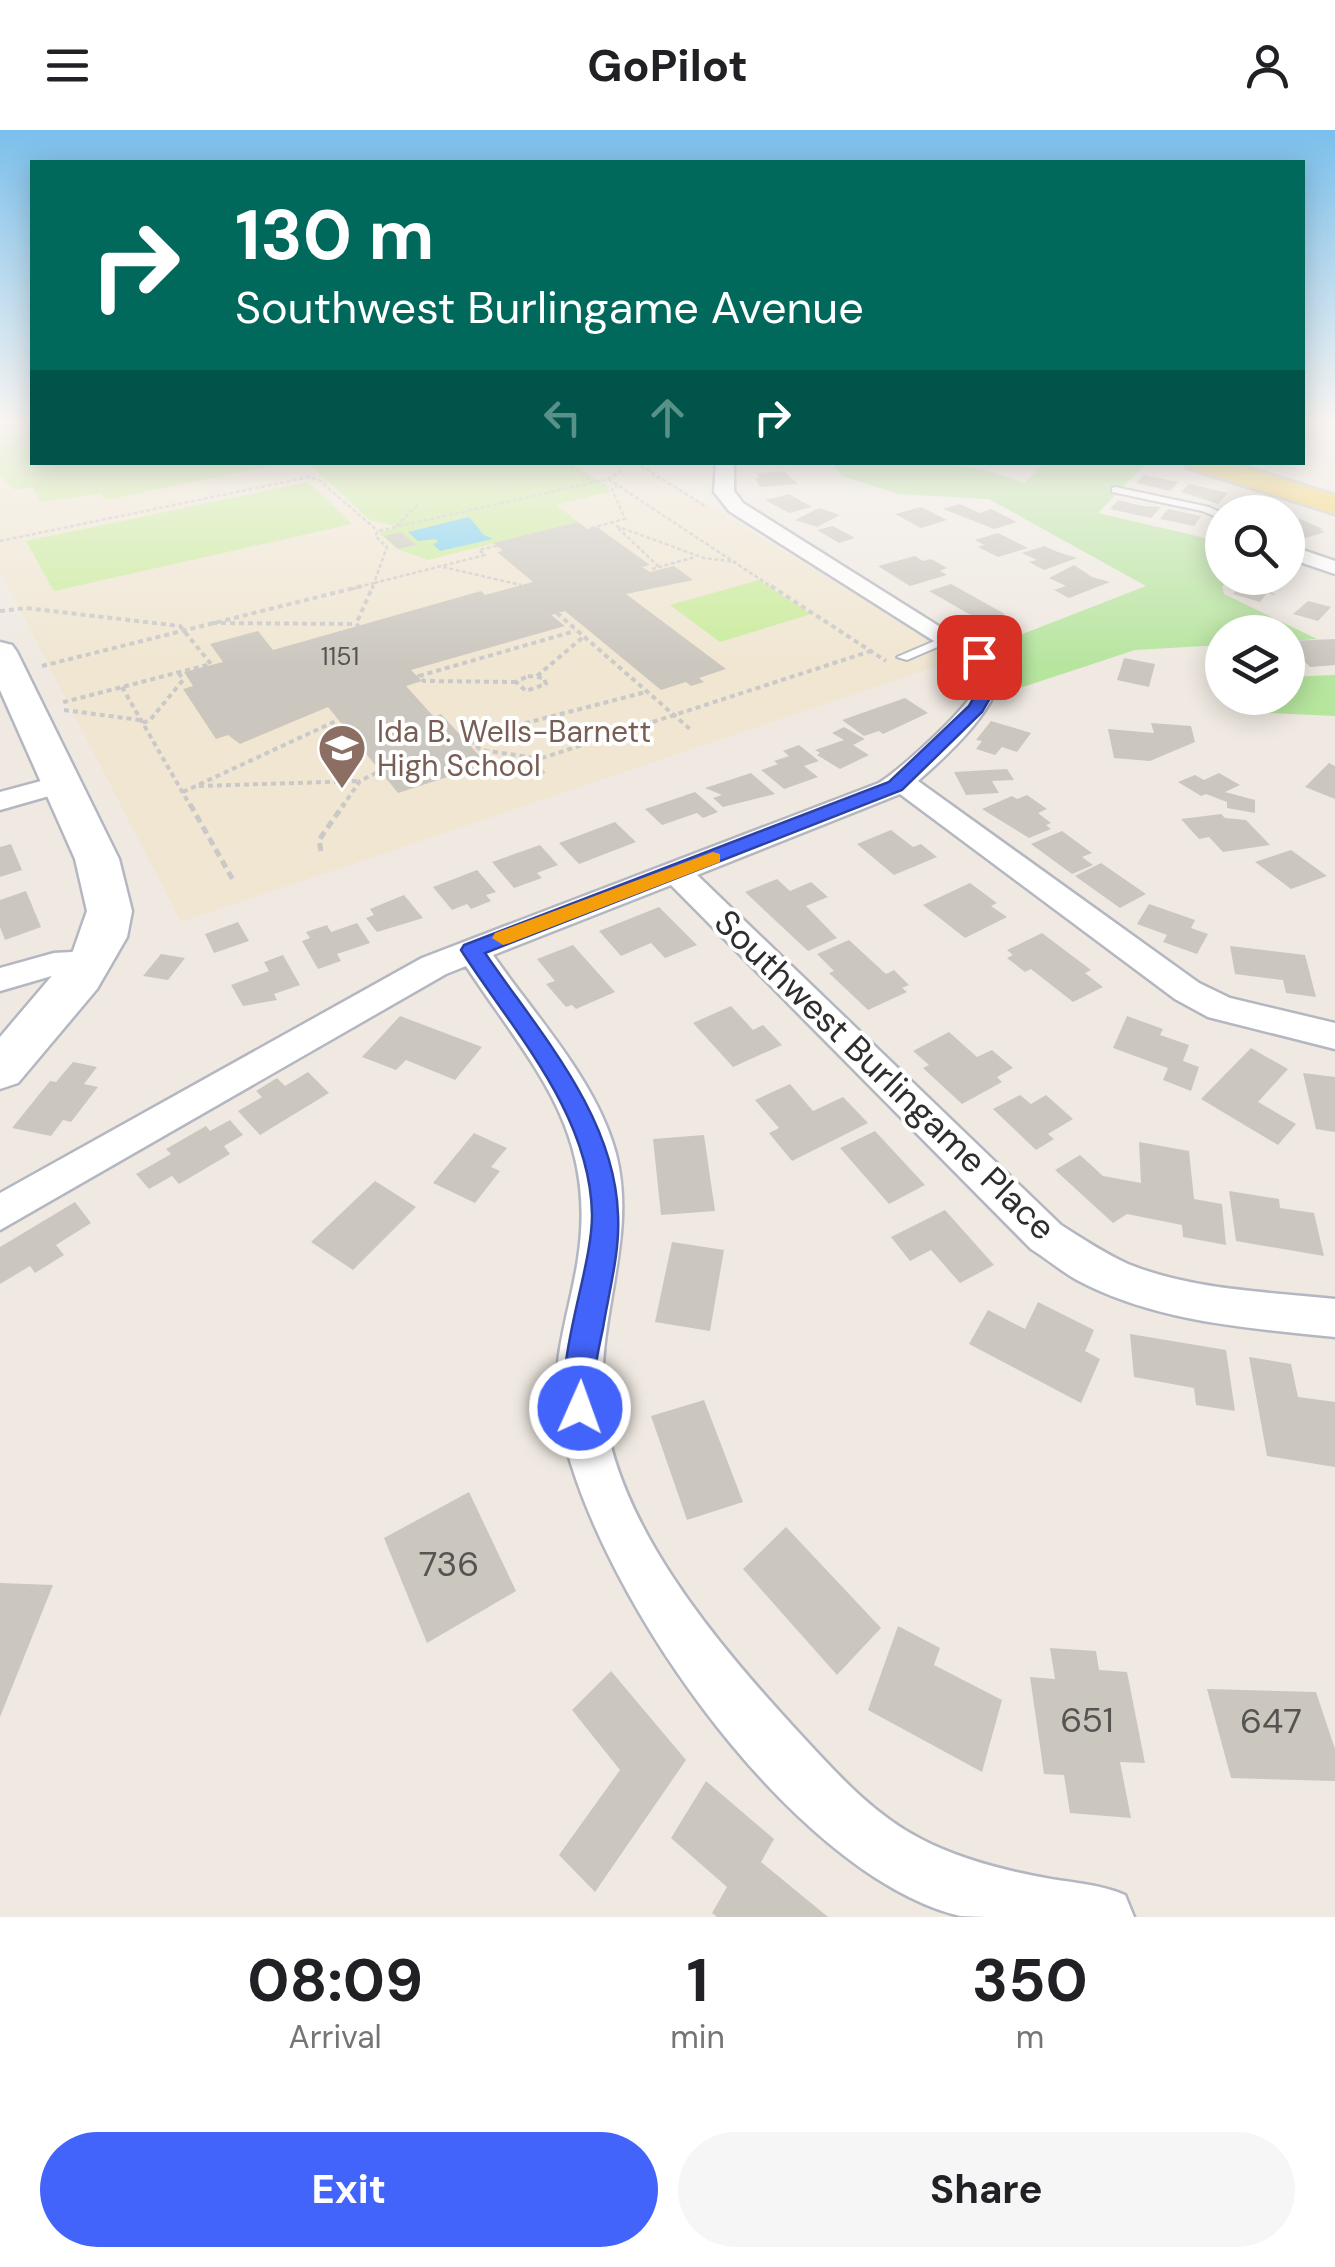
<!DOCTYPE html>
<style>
body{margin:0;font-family:"DM Sans",sans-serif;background:#f6f6f6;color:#202124;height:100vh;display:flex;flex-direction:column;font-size:38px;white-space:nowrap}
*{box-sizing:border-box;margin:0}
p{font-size:32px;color:#757577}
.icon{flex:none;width:55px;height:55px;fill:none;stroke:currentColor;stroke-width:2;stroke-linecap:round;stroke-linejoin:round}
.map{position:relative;height:1787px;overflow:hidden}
.side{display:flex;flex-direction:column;background:#fff;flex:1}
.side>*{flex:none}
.guide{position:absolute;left:30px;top:30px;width:1275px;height:305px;border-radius:0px;box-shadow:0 5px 25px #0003;background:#00695c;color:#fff;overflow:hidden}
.tools{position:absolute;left:1205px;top:365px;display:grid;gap:20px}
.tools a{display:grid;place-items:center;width:100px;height:100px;border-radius:50%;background:#fff;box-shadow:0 5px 25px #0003;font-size:50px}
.pin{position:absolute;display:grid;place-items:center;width:85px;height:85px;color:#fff;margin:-42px;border-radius:20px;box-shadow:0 5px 15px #0006}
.me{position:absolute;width:110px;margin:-55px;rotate:2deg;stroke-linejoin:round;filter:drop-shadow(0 0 8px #0008)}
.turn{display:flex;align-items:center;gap:35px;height:210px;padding:0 40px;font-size:45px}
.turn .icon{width:130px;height:130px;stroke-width:2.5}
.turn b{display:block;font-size:70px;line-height:85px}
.lanes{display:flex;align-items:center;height:95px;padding:0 40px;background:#0003;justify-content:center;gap:50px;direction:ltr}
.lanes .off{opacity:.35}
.eta{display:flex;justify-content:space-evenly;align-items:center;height:170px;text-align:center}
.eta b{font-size:60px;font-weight:700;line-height:70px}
.cta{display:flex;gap:20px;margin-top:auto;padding:20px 40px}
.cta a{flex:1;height:115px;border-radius:60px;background:#4264fb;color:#fff;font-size:40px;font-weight:700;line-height:115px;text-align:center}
.cta a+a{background:#f6f6f6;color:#202124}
header{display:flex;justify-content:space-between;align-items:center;height:130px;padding:0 40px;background:#fff;font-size:45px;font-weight:700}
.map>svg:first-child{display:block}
.education{fill:#f0e6d1}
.green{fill:#b6e59e}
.pitch{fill:#c9ec9a}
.water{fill:#75cff0}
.building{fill:#cbc7bf}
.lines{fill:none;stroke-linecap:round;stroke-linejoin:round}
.lane-casing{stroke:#b4b7c1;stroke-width:4}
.street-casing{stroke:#b4b7c1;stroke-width:5}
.secondary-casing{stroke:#b4b7c1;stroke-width:5}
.primary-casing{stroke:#c9c9c9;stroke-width:5}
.path-far2{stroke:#c9c9c9;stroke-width:2.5;stroke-dasharray:4 2.5;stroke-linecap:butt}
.path-far1{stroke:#c9c9c9;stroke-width:4;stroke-dasharray:5 4;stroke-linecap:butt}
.path{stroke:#c9c9c9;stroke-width:5;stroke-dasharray:8 5;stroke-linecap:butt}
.lane{fill:#fff;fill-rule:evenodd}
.street{fill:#fff;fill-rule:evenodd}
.secondary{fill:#fff;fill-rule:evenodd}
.primary{fill:#f2d163;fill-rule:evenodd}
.route{fill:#4264fb;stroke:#2b41a3;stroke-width:2.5}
.slow{fill:#f59e0b}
.labels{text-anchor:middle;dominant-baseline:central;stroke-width:8;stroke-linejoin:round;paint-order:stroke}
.far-number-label{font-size:25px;fill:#555452}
.far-education-label{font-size:30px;fill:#785e54;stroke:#fff;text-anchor:start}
.street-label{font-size:35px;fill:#2e2e2e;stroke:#fff}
.near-number-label{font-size:35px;fill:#555452}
</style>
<header><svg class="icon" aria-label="menu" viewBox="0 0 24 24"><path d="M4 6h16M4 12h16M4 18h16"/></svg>GoPilot<svg class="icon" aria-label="person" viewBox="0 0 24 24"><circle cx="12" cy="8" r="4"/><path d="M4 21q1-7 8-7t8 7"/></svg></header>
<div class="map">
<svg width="1335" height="1787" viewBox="0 0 1335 1787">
<rect width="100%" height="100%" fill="#efe9e1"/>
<path class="education" d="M 0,288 L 32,288 L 32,332 L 638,333 L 961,528 L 181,792 L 0,441 Z"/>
<path class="green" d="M 833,333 C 899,333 963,327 1024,353 L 1044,333 L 1146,333 L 1098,383 L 1222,412 L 1222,448 L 1236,448 L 1222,456 L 1224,464 L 1317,509 L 1288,511 L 1288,502 L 1222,502 L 1222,515 L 1135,520 L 1008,562 L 961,528 L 1146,456 L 989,369 L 899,364 L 841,346 Z
M 1335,545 L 1335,586 L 1270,583 L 1261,568 L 1288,568 L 1288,547 Z"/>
<path class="pitch" d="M 32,292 L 32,332 L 281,334 L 106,370 L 101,363 L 41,372 L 32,357 L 14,360 L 0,345 L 0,301 Z
M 308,333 L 571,333 L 609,357 L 608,362 L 556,375 L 578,392 L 428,430 L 397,419 L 379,403 L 398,397 L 370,390 Z
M 308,352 L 352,394 L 54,461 L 26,411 Z
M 759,450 L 811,484 L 720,512 L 670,475 Z"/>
<path class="water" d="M 469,387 L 484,405 L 493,409 L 440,421 L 433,414 L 438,412 L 436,409 L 418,411 L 408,402 Z"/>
<path class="building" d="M 784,341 L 798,354 L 760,357 L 755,348 L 759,348 L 757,343 Z
M 1144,345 L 1178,352 L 1170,361 L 1136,353 Z
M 1189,354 L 1228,363 L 1218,374 L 1181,362 Z
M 789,364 L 812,377 L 789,383 L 765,370 Z
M 1248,368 L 1257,369 L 1275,379 L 1254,382 L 1232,373 Z
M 1118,370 L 1142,376 L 1161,377 L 1151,388 L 1110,379 Z
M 960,374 L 979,383 L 991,379 L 1017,392 L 994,399 L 943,379 Z
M 921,377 L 947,390 L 921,398 L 895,384 Z
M 819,378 L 840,385 L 817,397 L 795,390 Z
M 1168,379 L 1201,386 L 1194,396 L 1160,389 Z
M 1300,389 L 1323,399 L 1320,400 L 1325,402 L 1305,408 L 1288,400 L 1288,392 Z
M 578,392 L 588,399 L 597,397 L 650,435 L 642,437 L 650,442 L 674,436 L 693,450 L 626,464 L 726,539 L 699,548 L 704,552 L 691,556 L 686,552 L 661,560 L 565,481 L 551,485 L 565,496 L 411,540 L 422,551 L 406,556 L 434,587 L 441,584 L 487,634 L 398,663 L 328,577 L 240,614 L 228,605 L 216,609 L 183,559 L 193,556 L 184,542 L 223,532 L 210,514 L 258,501 L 273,520 L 481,461 L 485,465 L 533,452 L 497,422 L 503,421 L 493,413 Z
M 833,396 L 855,408 L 839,413 L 817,400 Z
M 401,402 L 416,415 L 398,419 L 384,406 Z
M 998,403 L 1028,418 L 998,427 L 978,417 L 984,415 L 975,410 Z
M 1044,416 L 1058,422 L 1077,428 L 1044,440 L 1029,432 L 1037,430 L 1022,423 Z
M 915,426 L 923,431 L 931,429 L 947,438 L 940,441 L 947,445 L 910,456 L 878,436 Z
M 1074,435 L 1092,447 L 1110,452 L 1069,468 L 1054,460 L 1066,456 L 1049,448 Z
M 1246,449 L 1263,453 L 1261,456 L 1276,465 L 1267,463 L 1260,472 L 1233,464 Z
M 951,454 L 1005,484 L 983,492 L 929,461 Z
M 1308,471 L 1331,477 L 1318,491 L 1293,484 Z
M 1335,509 L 1335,535 L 1310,537 L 1288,515 L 1288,511 Z
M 1124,528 L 1155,534 L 1149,557 L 1117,550 Z
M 905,568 L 928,583 L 883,604 L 879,601 L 864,606 L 842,590 Z
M 991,591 L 1031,603 L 1017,622 L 1002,617 L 995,625 L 976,619 L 982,611 L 976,610 Z
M 1151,593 L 1191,596 L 1195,612 L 1150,631 L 1114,628 L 1108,599 L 1154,603 Z
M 844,597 L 865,609 L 853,615 L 869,625 L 840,639 L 817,625 L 820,623 L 815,620 L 844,610 L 832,603 Z
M 799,615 L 819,631 L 804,636 L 818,647 L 784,659 L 761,640 L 778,634 L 774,631 L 789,626 L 783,621 Z
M 1329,633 L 1335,636 L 1335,669 L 1305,657 Z
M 1007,639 L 1014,650 L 992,651 L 999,663 L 966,665 L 954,642 Z
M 751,643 L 775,664 L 723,677 L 713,668 L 722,665 L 705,658 Z
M 1219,643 L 1240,655 L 1225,662 L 1255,670 L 1255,683 L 1227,678 L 1227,672 L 1206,664 L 1201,666 L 1178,652 L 1195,645 L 1204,650 Z
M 695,662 L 718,682 L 703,688 L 697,683 L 662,695 L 645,679 Z
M 1027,665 L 1047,679 L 1038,683 L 1051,693 L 1046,695 L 1051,699 L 1029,708 L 982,679 L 1012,666 L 1017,669 Z
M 1221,684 L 1225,688 L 1246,690 L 1270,715 L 1223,722 L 1209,707 L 1199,709 L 1181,689 Z
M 615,692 L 636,712 L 579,734 L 559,713 Z
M 891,700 L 913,717 L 921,714 L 937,727 L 894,745 L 857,714 Z
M 1062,701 L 1092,723 L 1082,727 L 1093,735 L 1072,744 L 1031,714 Z
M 11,714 L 22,740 L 0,747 L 0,717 Z
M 540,715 L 558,735 L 537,743 L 542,748 L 514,758 L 492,732 Z
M 1291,720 L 1327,746 L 1291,759 L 1255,732 Z
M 1101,733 L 1146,764 L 1120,778 L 1075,746 Z
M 477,740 L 496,762 L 486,765 L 491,771 L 471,779 L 467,774 L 452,780 L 433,757 Z
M 777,749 L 790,761 L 811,752 L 828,767 L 806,776 L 837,808 L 808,821 L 745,762 Z
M 970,753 L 997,773 L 991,776 L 1007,787 L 965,808 L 923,775 Z
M 26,761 L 41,797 L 5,810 L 0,797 L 0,770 Z
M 404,765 L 423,788 L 377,802 L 366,788 L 374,785 L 370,779 Z
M 1149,774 L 1195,790 L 1191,798 L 1208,804 L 1197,824 L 1163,812 L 1167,805 L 1137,794 Z
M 659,777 L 697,815 L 665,828 L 651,813 L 621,826 L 599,801 Z
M 238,792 L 249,811 L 214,823 L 205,804 Z
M 357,793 L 370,813 L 337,824 L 341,831 L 318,839 L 302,811 L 310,808 L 306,802 L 327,795 L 331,802 Z
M 1042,803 L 1091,840 L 1085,843 L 1103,857 L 1073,872 L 1031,839 L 1025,842 L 1007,828 L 1013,825 L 1007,820 Z
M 849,810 L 886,844 L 894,840 L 909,855 L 902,858 L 907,862 L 868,880 L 829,843 L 834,841 L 817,824 Z
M 573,815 L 615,862 L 576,879 L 572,875 L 566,877 L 546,854 L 555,851 L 537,829 Z
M 1230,816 L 1305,825 L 1316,867 L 1286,863 L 1283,850 L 1235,844 Z
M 161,824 L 185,828 L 168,850 L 143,846 Z
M 283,825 L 300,855 L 274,864 L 277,870 L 243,876 L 231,855 L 269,841 L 264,832 Z
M 731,876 L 753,900 L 763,895 L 782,915 L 733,937 L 693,893 Z
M 400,886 L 482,917 L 455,950 L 406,930 L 396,940 L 362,927 Z
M 1127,886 L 1163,899 L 1160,905 L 1189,915 L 1183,931 L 1199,937 L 1191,961 L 1163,950 L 1168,938 L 1113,918 Z
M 949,902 L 977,927 L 992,920 L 1013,938 L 997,947 L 1002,952 L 962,974 L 923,938 L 929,935 L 913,921 Z
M 1251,918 L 1288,939 L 1258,972 L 1296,994 L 1278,1015 L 1201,969 Z
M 73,932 L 97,937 L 84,954 L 98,957 L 71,992 L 63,990 L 51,1006 L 12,998 L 50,951 L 56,952 Z
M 308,942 L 329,963 L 260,1005 L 238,981 L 262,967 L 256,961 L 277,948 L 285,956 Z
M 1303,943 L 1335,947 L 1335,1002 L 1316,999 Z
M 790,954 L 813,981 L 843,967 L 868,993 L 792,1031 L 769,1003 L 779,998 L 755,970 Z
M 1020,965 L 1031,974 L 1046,965 L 1073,989 L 1048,1004 L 1054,1009 L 1036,1020 L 993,979 Z
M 230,990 L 243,1005 L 224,1016 L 230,1024 L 179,1054 L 172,1046 L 149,1059 L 136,1044 L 171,1024 L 166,1019 L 206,996 L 210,1001 Z
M 875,1001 L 925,1055 L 889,1074 L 840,1018 Z
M 474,1003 L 507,1018 L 491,1037 L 500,1041 L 475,1073 L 433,1053 Z
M 704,1005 L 715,1081 L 661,1085 L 653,1009 Z
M 1139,1012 L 1189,1021 L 1194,1069 L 1222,1074 L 1226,1115 L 1183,1107 L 1182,1095 L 1127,1084 L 1113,1093 L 1055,1040 L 1080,1025 L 1103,1046 L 1141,1053 Z
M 375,1051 L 416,1077 L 353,1140 L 311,1112 Z
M 1229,1061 L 1279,1069 L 1280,1078 L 1314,1083 L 1324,1126 L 1236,1111 Z
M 75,1072 L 91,1093 L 56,1115 L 64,1125 L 35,1143 L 30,1136 L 0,1154 L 0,1117 Z
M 945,1080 L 994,1135 L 960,1153 L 931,1120 L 910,1131 L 891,1107 Z
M 672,1112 L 724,1120 L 710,1201 L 655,1192 Z
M 1038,1172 L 1094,1200 L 1085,1221 L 1100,1229 L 1081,1273 L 969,1214 L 988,1180 L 1025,1199 Z
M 1130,1204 L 1226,1220 L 1235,1281 L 1196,1275 L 1194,1258 L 1134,1247 Z
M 1249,1227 L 1291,1234 L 1298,1267 L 1335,1272 L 1335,1337 L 1267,1326 Z
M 704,1270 L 743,1372 L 687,1390 L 651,1286 Z
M 469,1362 L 516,1461 L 427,1513 L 384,1408 Z
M 786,1397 L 881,1498 L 837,1545 L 743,1439 Z
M 0,1453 L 53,1455 L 0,1587 Z
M 898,1496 L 940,1518 L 934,1535 L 1002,1570 L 982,1642 L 868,1580 Z
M 1050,1518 L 1096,1521 L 1099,1540 L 1127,1542 L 1145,1633 L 1120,1632 L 1131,1688 L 1070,1683 L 1064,1645 L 1044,1644 L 1030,1547 L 1055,1549 Z
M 611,1541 L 686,1630 L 595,1762 L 559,1725 L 620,1640 L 572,1580 Z
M 1207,1559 L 1316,1562 L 1335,1619 L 1335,1651 L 1231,1648 Z
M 706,1651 L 774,1709 L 761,1732 L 828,1787 L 717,1787 L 712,1783 L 727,1757 L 671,1708 Z"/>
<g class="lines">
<g class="lane-casing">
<path id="lane" d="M 1115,357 L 1209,377 L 1222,383 L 1222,389 L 1202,381 L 1112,362 L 1112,358 Z
M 944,507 L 954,510 L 907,530 L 897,527 Z"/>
</g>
<g class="street-casing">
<path id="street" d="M 1317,288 L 1335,288 L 1335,295 L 1320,292 Z
M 716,332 L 734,332 L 734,361 L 743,373 L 999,534 C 1008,571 946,626 918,651 L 1199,853 L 1230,868 L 1335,893 L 1335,919 L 1208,887 L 1175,869 L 900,664 L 697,745 L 1061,1095 C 1083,1109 1104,1123 1128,1134 C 1192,1160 1267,1162 1335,1169 L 1335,1207 C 1248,1198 1156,1192 1077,1150 C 1061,1141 1047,1129 1031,1119 L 671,755 L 493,825 C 535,886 597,951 616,1024 C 637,1107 598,1183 603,1265 C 609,1390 721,1518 802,1606 C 837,1644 874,1685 921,1709 C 961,1730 1007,1741 1051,1749 C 1077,1753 1101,1755 1125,1765 L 1134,1787 C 1093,1787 1053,1787 1013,1787 C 996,1787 976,1787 960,1786 C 789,1745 582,1446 558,1278 C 551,1229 571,1177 578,1129 C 598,1000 532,936 466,836 L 446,844 L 0,1100 L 0,1063 L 422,828 L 879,653 C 900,640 964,582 974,561 C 977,553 977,546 975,537 L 729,381 L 714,362 Z
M 1288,415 L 1335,431 L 1335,444 L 1288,428 Z
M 60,646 L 70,648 L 74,654 L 70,660 L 0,680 L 0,662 Z
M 90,821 L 102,824 L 107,832 L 102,840 L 55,845 L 0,861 L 0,838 L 54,823 Z"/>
</g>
<g class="secondary-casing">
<path id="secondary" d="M 0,512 L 12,515 L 17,522 L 119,729 L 132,781 L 127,807 L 97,859 L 18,953 L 0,959 L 0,907 L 73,821 L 87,781 L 75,729 L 0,560 Z"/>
</g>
<g class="primary-casing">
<path id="primary" d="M 1184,332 L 1230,332 L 1335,365 L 1335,384 L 1188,338 Z"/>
</g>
<path class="path-far2" d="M 565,332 L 594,352
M 635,332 L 705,376
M 608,349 L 775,459
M 396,396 L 419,374
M 616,396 L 704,428 L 736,432
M 591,398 L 625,389 L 612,359 L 617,356
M 618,398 L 659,437
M 0,411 L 309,347 L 319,350 L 378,401
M 443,437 L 521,455
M 652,439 L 695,427
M 352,459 L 374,453 L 387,417 L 375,406 L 378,401 L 608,349 L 624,340
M 372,459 L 374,453 L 485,425 L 479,420 L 497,416"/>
<path class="path-far1" d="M 771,456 L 886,531
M 0,481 L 26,478 L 180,496 L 211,534 L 60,573
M 557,483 L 690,599
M 212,493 L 356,494
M 360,497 L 356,494 L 373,456
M 42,536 L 362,456
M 528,546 L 544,548 L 546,554 L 526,561 L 516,552 Z
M 537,546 L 582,508
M 516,552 L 424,551 L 419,546 L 575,501
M 122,557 L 191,677
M 64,580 L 140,590
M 143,593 L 150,590 L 183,550 L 179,543
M 464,609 L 646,562
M 469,611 L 481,620 L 529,627 L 546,646
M 533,631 L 871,521
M 199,656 L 360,651
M 183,662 L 338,590
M 342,677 L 360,651 L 380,641"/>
<path class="path" d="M 190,674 L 233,750
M 321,721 L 319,710 L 344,674"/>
<use href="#lane" class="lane"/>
<use href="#street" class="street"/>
<use href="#secondary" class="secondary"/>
<use href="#primary" class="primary"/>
</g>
<linearGradient id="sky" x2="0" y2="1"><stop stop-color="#7abfeb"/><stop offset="0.54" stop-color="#f8f5f2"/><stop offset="1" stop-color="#f8f5f2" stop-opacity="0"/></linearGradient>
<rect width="1335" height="538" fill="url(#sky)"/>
<path class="route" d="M 973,523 L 984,523 L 995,534 L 998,554 L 982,582 L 902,660 L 485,823 C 538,901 615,985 618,1085 C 620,1122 609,1161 603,1198 C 600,1213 596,1228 595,1244 C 593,1259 598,1274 591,1288 L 580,1293 L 570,1288 C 549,1242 593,1140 592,1084 C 590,983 513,901 461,820 L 464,815 L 889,652 L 969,576 L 982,554 L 979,535 L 971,527 Z"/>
<path class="slow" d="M 713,722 L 720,724 L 720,732 L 510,813 L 503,815 L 492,808 L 495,803 Z"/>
<defs>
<g id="school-pin" transform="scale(2.5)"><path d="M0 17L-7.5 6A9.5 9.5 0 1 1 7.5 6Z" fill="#8d6e63" stroke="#fff"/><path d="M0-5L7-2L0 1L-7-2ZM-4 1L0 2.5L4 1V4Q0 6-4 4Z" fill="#fff"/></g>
</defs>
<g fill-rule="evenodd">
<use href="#school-pin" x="342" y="618"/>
</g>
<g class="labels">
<g class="far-number-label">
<text x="340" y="526">1151</text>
</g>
<g class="far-education-label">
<text x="377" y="601">Ida B. Wells-Barnett<tspan x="377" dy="34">High School</tspan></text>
</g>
<g class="street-label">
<text transform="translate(885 945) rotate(44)">Southwest Burlingame Place</text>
</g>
<g class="near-number-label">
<text x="449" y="1434">736</text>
<text x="1087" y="1590">651</text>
<text x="1271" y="1591">647</text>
</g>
</g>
</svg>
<div class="tools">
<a><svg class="icon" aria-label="search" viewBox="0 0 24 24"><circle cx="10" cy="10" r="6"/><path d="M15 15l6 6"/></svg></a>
<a><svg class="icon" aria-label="layers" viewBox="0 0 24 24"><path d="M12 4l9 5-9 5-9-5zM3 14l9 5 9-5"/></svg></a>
</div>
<div class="pin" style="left:979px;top:527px;background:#d93025"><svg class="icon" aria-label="arrive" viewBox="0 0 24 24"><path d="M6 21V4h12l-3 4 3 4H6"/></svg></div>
<svg class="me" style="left:580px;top:1278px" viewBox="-20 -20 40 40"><circle r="17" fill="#4264fb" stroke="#fff" stroke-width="3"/><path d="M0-11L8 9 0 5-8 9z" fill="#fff"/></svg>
<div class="guide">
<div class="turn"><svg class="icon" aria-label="right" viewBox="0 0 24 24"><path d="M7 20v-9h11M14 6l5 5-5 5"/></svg><div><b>130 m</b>Southwest Burlingame Avenue</div></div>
<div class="lanes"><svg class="icon off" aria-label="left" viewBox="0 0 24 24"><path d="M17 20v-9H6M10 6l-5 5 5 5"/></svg><svg class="icon off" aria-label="ahead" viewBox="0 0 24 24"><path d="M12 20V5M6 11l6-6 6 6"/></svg><svg class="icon" aria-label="right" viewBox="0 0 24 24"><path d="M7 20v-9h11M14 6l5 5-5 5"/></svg></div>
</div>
</div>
<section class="side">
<div class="eta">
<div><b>08:09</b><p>Arrival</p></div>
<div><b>1</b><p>min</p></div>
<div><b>350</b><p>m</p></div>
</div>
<div class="cta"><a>Exit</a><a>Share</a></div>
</section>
